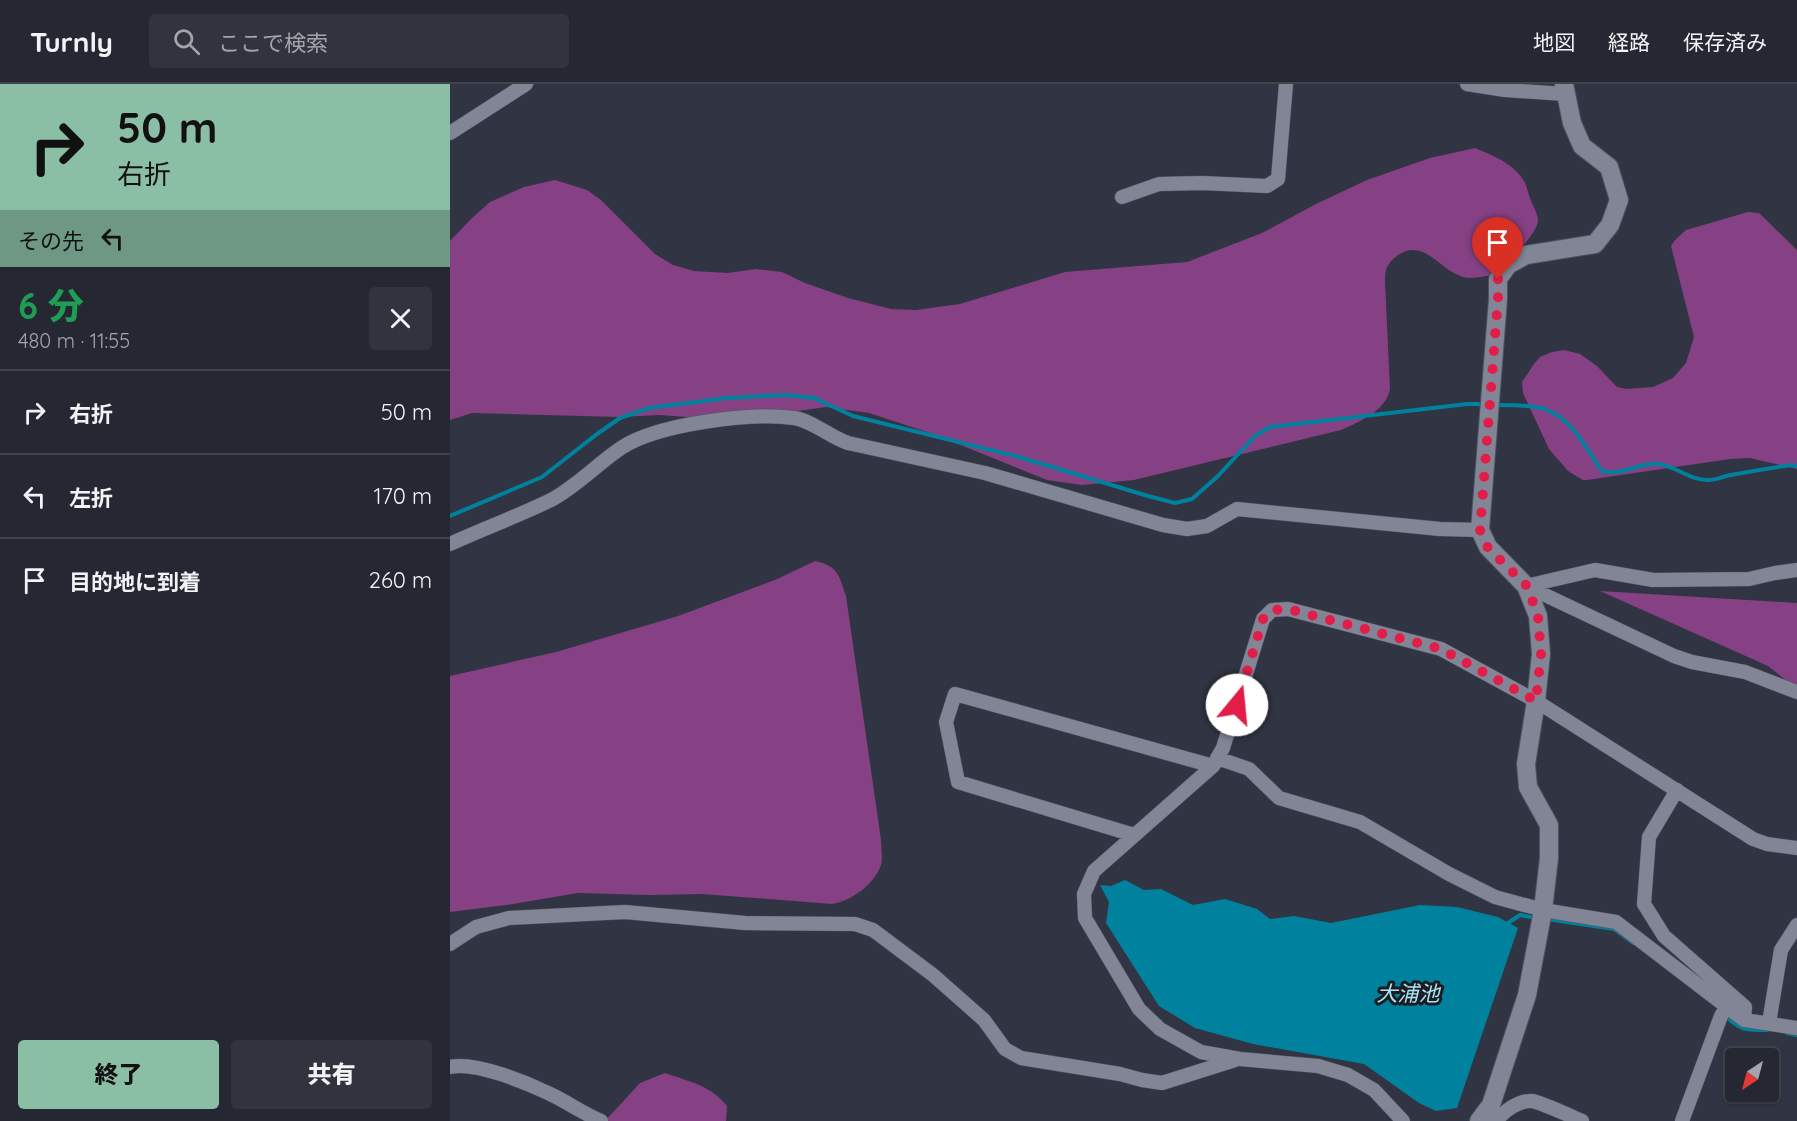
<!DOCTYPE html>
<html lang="ja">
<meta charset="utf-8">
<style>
body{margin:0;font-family:Quicksand,"Noto Sans JP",sans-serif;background:#31333e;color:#f1f3f6;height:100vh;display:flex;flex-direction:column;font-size:22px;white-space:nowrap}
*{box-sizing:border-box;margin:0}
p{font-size:20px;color:#a3a5ac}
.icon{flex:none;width:33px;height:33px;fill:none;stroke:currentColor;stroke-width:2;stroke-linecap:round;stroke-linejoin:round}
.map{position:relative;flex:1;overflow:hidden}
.sheet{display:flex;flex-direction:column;background:#252732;width:450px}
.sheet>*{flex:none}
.hud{background:#8abfa5;color:#111;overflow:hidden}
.needle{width:39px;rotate:216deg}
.controls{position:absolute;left:1275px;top:964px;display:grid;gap:12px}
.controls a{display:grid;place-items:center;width:54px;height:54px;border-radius:6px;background:#252732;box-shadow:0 2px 4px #0004,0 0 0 2px #42444d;font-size:30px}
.pin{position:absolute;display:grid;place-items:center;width:51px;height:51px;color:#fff;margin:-62px -26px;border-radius:50% 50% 50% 0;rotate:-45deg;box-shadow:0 0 6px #0007}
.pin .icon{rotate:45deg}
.me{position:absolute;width:66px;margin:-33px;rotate:17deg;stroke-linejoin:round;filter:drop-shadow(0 0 4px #0008)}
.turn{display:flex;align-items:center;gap:21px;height:126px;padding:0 18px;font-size:27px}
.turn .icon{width:78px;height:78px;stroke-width:2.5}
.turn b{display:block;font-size:42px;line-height:51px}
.then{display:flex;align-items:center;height:57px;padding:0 18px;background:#0003;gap:12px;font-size:22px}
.round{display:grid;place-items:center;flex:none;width:63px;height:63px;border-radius:6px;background:#31333e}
.summary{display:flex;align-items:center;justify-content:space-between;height:102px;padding:0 18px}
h1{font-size:36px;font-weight:800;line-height:45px;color:#1e9e55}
.cta{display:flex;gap:12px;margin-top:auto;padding:12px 18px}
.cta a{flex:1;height:69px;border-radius:6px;background:#8abfa5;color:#111;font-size:24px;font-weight:800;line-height:69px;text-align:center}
.cta a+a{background:#31333e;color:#f1f3f6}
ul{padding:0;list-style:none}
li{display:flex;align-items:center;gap:18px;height:84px;padding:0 18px;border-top:2px solid #42444d}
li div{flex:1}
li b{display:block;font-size:22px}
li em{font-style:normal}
header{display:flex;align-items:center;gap:36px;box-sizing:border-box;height:84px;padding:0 30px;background:#252732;border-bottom:2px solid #42444d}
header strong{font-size:28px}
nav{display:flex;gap:33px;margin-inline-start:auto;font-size:21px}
.search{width:420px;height:54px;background:#31333e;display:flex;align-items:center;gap:15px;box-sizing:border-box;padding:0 21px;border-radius:6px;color:#a3a5ac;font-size:22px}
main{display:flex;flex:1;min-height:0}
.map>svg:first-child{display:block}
.green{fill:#854183}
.water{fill:#00829e}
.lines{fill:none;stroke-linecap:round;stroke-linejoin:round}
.stream{stroke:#00829e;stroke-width:4}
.street-casing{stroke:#50535e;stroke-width:15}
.secondary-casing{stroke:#50535e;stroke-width:20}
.street{stroke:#818595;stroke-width:14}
.secondary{stroke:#818595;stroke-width:18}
.route{stroke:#e11d48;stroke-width:10;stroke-dasharray:0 18}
.labels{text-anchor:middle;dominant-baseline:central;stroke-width:6;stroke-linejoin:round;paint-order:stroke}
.water-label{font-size:21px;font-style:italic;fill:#ace4f7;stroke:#1a1c22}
</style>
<header>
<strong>Turnly</strong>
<div class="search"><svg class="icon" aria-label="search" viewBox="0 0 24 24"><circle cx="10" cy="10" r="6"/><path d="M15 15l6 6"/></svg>ここで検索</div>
<nav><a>地図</a><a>経路</a><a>保存済み</a></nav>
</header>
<main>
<section class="sheet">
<div class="hud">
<div class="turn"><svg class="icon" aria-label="right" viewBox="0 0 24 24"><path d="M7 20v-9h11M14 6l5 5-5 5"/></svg><div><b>50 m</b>右折</div></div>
<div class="then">その先<svg class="icon" aria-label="left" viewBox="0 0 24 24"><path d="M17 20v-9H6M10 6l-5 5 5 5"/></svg></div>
</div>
<div class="summary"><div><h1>6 分</h1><p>480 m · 11:55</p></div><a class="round"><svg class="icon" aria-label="close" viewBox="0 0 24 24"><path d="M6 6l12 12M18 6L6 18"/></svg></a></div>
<ul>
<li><svg class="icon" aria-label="right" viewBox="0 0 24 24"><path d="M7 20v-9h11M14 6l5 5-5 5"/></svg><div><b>右折</b></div><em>50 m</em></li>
<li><svg class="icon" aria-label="left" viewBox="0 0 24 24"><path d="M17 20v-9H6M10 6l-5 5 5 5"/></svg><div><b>左折</b></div><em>170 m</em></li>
<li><svg class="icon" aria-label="arrive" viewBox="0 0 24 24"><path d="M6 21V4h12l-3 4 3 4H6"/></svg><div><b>目的地に到着</b></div><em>260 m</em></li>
</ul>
<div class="cta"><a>終了</a><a>共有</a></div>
</section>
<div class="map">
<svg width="1347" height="1037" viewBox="0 0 1347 1037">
<rect width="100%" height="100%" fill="#313442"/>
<path class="green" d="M 1025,64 C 1044,72 1063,79 1074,97 C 1077,102 1078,109 1080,114 C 1082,120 1088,130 1088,136 C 1088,150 1053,185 1040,191 C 1034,193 1019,195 1013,193 C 989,186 975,154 948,171 C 937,179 935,185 935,198 L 940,305 C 936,327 909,338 891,346 L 684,396 L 632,401 L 597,396 L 486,351 L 419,329 L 376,323 L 327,330 L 251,334 L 209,331 L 170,333 L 22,329 L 0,336 L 0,157 L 22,134 L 40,118 L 74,103 L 105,96 L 137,106 L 151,116 L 205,170 L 223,181 L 244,187 L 278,189 L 306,185 L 332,188 L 355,199 L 398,214 L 441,225 L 466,226 L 510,220 L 615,188 L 737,178 L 812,149 L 866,120 L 917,96 L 980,74 Z
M 1298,128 L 1309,129 L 1347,166 L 1347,385 L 1300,374 L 1280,375 L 1137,396 L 1133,396 L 1118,387 L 1099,365 L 1073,309 L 1072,298 L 1084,280 L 1090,273 L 1102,268 L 1114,266 L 1130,270 L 1147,282 L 1167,303 L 1176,305 L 1203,303 L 1223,294 L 1236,279 L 1244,253 L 1221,162 L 1225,156 L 1236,146 Z
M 365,477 C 388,482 389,491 396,512 L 431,756 C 431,764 433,774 431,781 C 424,801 401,817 382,820 L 252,810 L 199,811 L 128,809 L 63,820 L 0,828 L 0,592 L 106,568 L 228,532 L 325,496 Z
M 1150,507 L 1347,519 L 1347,605 L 1318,582 Z
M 215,989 C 238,997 262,1002 277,1022 L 276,1037 L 155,1037 L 190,999 Z"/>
<path class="water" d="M 675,796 L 694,806 L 711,805 L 743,821 L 775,815 L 807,825 L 820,835 L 844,832 L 881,839 L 970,821 L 1007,823 L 1048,833 L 1068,844 L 1007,1024 L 986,1027 L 969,1019 L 914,980 L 803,960 L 745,944 L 709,922 L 656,839 L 659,818 L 650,801 L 661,802 Z"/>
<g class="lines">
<path class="stream" d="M 1046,321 C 1059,321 1086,321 1097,326 C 1123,336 1137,366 1152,387 C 1171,392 1184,381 1202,380 C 1222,378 1238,397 1259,396 C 1266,396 1274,392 1281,391 C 1301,387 1321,384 1341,381 L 1347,382
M 0,432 L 92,393 L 147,350 L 170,334 L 199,324 L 277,314 L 336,311 L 364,314 L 403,332 L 569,373 L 698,412 L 725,419 L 742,415 L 768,392 L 805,352 L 820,343 L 1017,320 L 1035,320
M 1097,835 L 1164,845 L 1183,859
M 1055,841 L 1070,831 L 1086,834
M 1276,932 C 1290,947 1298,946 1317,946
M 1337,949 L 1347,951"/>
<g class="street-casing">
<path id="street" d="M 1017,0 L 1055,6 L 1115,10
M 0,49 L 76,0
M 672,113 L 709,100 L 752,99 L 817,102 L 828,95 L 836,0
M 0,460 C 33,445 68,432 101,416 C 127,402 146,381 171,364 C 207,340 301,328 344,334 C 363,337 380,353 398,359 L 535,389 L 713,441 L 737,445 L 757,442 L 787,425 L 990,445 L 1030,446
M 1076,502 L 1224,572 L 1242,578 L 1295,588 L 1347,608
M 1076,502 L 1145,486 L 1203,496 L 1299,495 L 1325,489 L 1347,486
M 767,674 L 799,685 L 829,714 L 910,738 L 999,790 L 1045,813 L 1093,826 L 1166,838 L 1294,936 L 1347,944
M 1227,706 L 1199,753 L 1194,820 L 1214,852 L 1295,923 L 1294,936
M 684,751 L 508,698 L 496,638 L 505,610 L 763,682
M 0,860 L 26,843 L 59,834 L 175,828 L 295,839 L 405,840 L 423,846 L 483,891 L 534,936 L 555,965 L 571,974 L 670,990 L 692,996 L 712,999 L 785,976
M 1319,939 L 1331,866 L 1347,841
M 0,983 C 24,977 75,998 98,1009 C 116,1017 132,1029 151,1037
M 953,1037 L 924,1006 L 898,991 L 868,982 L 790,975 L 751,968 L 710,945 L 689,925 L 635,834 L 634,810 L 644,787 L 763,682 L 773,664 L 813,535 L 822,526 L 838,525 L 991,565 L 1086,617 L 1303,755 L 1317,760 L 1347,764
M 1046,1037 C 1054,1027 1069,1016 1082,1017 C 1093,1019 1120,1032 1132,1037
M 1232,1037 L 1271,932 L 1277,922"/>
</g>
<g class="secondary-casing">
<path id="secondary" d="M 1029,1037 L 1041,1021 L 1077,911 L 1093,826 L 1099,774 L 1099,741 L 1078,703 L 1076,680 L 1086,617 L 1091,570 L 1088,532 L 1076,502 L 1038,463 L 1030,446 L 1048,215 L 1048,195 L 1058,181 L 1076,171 L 1145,160 L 1160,141 L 1169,116 L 1159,83 L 1132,62 L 1122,39 L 1114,0"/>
</g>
<use href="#street" class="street"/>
<use href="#secondary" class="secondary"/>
</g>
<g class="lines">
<path class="route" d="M 787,621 L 813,535 L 822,526 L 838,525 L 991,565 L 1086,617 L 1091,570 L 1088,532 L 1077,502 L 1038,464 L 1030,446 L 1048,215 L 1048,195"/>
</g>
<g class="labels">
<g class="water-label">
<text x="958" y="909">大浦池</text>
</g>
</g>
</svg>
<div class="controls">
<a><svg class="needle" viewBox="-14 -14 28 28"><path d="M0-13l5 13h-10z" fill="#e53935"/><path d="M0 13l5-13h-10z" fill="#a3a5ac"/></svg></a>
</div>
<div class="pin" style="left:1048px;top:195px;background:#d93025"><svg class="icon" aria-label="arrive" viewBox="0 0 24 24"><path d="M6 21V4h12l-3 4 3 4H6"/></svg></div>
<svg class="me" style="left:787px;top:621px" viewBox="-20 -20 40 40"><circle r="19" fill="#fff"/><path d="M0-13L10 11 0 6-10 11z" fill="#e11d48"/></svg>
</div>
</main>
